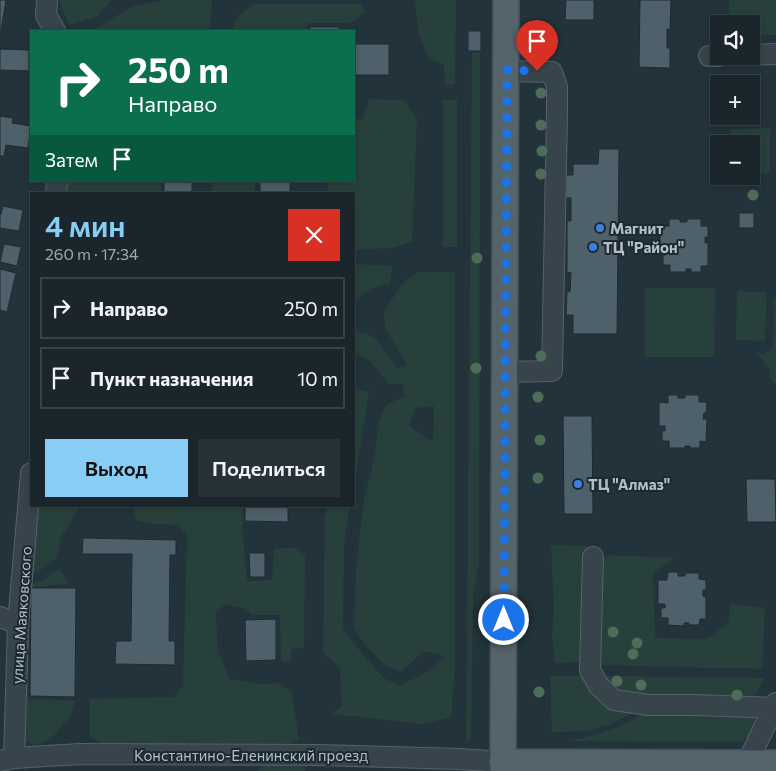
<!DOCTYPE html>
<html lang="ru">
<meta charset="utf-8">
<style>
body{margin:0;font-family:Commissioner,sans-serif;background:#273238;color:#f1f3f6;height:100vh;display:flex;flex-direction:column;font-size:19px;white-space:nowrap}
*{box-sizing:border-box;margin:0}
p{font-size:16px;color:#9fa5a9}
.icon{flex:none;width:28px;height:28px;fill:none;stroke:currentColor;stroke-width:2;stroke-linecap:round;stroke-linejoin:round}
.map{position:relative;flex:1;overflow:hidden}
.panel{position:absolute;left:30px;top:192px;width:325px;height:315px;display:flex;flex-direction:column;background:#1a262c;border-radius:0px;box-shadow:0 2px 8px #0003,0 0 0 1px #384348}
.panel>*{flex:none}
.top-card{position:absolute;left:30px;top:30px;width:325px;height:152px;border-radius:0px;box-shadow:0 2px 8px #0003,0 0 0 1px #384348;background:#0b6e4f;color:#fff;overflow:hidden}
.buttons{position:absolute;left:710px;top:15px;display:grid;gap:10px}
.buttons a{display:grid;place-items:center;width:50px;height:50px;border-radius:0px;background:#1a262c;box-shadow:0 2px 8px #0003,0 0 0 1px #384348;font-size:25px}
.pin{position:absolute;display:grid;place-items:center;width:42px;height:42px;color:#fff;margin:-51px -21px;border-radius:50% 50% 50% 0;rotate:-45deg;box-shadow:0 0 5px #0007}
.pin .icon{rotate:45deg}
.me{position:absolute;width:55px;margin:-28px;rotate:0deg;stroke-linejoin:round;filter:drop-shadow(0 0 4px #0008)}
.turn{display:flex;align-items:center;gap:18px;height:105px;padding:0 15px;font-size:22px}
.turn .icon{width:65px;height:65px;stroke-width:2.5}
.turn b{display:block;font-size:35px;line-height:42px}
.then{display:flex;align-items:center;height:48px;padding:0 15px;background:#0003;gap:10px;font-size:19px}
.round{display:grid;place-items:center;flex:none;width:52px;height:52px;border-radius:0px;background:#273238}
.overview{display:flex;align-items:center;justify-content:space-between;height:85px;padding:0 15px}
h1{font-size:30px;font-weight:600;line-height:38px;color:#88cdf6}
.cta{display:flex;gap:10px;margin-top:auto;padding:10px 15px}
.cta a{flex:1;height:58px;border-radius:0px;background:#88cdf6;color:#111;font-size:20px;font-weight:600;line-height:58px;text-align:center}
.cta a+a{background:#273238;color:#f1f3f6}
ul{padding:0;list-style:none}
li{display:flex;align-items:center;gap:15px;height:62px;margin:0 10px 8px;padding:0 5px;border:2px solid #384348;border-radius:0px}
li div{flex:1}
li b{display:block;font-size:19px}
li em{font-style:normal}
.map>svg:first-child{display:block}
.green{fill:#28403b;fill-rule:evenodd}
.building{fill:#4e6069;stroke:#1e2b32}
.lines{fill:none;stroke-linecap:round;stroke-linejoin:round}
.minor-casing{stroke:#556269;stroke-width:22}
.major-casing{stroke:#435057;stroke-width:28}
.minor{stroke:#37444b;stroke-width:20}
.major{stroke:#54646b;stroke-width:25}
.tree{fill:#4e6d58}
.route{stroke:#1a73e8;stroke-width:9;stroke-dasharray:0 16.2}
.shop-dot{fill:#3f7fe0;stroke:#1c2930;stroke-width:2}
.labels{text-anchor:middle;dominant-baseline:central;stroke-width:4;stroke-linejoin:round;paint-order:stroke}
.poi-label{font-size:15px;font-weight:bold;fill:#b2bfc7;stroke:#1c2930;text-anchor:start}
.street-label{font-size:15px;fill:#b2bfc7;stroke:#1c2930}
</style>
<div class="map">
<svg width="776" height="771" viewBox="0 0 776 771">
<rect width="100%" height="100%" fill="#23333b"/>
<path class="green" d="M 59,0 L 111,0 L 98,16 L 69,25 Z
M 164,0 L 212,0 L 209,31 L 92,31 L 133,6 Z
M 415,0 L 456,0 L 455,84 L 445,85 L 444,64 L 429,59 L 419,35 Z
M 729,0 L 776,0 L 776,35 L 751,35 L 751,24 L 728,24 Z
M 255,4 L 361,4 L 365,12 L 351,23 L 307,23 L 306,31 L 233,31 C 233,18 245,11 255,4 Z
M 472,53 L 480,53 L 479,563 L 473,594 L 471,739 L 466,743 Z
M 369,99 L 403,100 L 417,118 L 412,242 L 391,248 L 354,250 L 354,194 L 327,194 L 328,181 L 354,181 L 354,119 L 363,119 Z
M 443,100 L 457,100 L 457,247 L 443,247 Z
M 770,128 L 770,173 L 751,173 L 751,144 L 731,144 L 731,129 Z
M 67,181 L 161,181 L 161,194 L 66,194 Z
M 213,181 L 255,181 L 255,194 L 210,194 Z
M 354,264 L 392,266 L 390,283 C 371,288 364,289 354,307 Z
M 418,272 L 455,272 L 455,668 L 451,717 L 423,724 L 332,714 L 342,706 L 340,668 L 323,652 L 325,515 L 328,506 L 350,506 L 344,543 L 343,629 L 364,656 L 384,678 L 400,686 L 430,670 L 445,656 L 424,651 L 401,672 L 384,664 L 364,643 L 354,628 L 356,570 L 363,506 L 375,453 L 379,423 L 386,405 L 405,396 L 402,384 L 389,384 L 370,361 L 354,352 L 354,325 L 355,330 L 376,338 L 397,368 L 407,365 L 385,328 L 384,312 L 402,284 ZM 434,406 L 433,442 L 409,426 L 415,408 Z
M 645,288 L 715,288 L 714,357 L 645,357 Z
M 737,291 L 767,292 L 765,341 L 736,340 Z
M 776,296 L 776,384 L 770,378 L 769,367 L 755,352 L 765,354 L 773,347 L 774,316 L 773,300 Z
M 354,388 L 369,392 L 354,487 Z
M 36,506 L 79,506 L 79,509 L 61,537 L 57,558 L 39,571 L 29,574 Z
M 132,506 L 243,506 L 242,527 L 247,581 L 272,580 L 274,549 L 295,548 L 305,556 L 304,648 L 292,649 L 290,662 L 281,662 L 280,615 L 252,615 L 246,609 L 225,604 L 216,612 L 218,651 L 229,679 L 260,684 L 279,683 L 292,693 L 299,740 L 285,745 L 102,744 L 90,737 L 90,699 L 174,697 L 183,685 L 187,535 L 177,525 L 151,524 L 136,520 Z
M 551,545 L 587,546 L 585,653 L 579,662 L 555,663 L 552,635 L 554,607 Z
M 611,555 L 674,558 L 653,574 L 655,638 L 707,639 L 728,623 L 731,604 L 765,608 L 762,669 L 600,665 L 599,565 L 604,558 Z
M 60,568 L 68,584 L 30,587 L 28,699 L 75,701 L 71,715 L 51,739 L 35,746 L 25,741 L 21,725 L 25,586 L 43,580 Z
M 550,676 L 589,676 L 635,711 L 609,725 L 586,731 L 552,732 Z
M 603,676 L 764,678 L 755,696 L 641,699 L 616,695 Z
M 646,710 L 751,713 L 757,721 L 753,730 L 742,742 L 569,741 C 596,735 625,729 646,710 Z
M 273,762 L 304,764 L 305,771 L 259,771 L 260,767 Z"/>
<path class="building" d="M 0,0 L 6,0 L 1,31 L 0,31 Z
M 566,0 L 594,0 L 594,20 L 565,20 Z
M 640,0 L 671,0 L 670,29 L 667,29 L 667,48 L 670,48 L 670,68 L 639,67 Z
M 310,27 L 339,27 L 339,31 L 310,31 Z
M 468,31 L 481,31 L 481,51 L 468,51 Z
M 354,44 L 389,44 L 389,75 L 354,75 Z
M 0,49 L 29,50 L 29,71 L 0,70 Z
M 0,116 L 13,118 L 12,123 L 31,126 L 28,148 L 6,145 L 4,156 L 0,156 Z
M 599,149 L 619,149 L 617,334 L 573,334 L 573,315 L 566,315 L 567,291 L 570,292 L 571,272 L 567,273 L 567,221 L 571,221 L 571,198 L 566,198 L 566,175 L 573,175 L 573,164 L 598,164 Z
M 164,181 L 192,181 L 192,194 L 164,194 Z
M 260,181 L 290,181 L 290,194 L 260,194 Z
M 3,206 L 23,210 L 19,231 L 0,228 L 0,214 L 1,214 Z
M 739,213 L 754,213 L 754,228 L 739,228 Z
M 669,219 L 680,219 L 680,222 L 687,222 L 687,219 L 701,219 L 701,226 L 708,226 L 708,237 L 705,237 L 705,243 L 708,243 L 708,266 L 701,266 L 701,272 L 691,272 L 691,269 L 686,269 L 686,272 L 670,272 L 670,265 L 663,265 L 663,255 L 666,255 L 666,250 L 660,250 L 660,226 L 669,226 Z
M 4,244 L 21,247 L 17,266 L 0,262 Z
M 0,269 L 16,273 L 7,312 L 0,310 Z
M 668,395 L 678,395 L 678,398 L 685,398 L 685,395 L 699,395 L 699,402 L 707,402 L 706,413 L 704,413 L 703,419 L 707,419 L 706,442 L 700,441 L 700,448 L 690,448 L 690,446 L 685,446 L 685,448 L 669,448 L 669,441 L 662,441 L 662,431 L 665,431 L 665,426 L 659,426 L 659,402 L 668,403 Z
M 563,416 L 592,416 L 593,514 L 564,514 Z
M 746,479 L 775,479 L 776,522 L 747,522 Z
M 245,506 L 288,506 L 288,522 L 245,521 Z
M 83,538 L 176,540 L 176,555 L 170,555 L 169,641 L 175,641 L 175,665 L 115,664 L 116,641 L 131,641 L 132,554 L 82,554 Z
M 249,553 L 265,553 L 265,577 L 250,577 Z
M 668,572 L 678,572 L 678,576 L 685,576 L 685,573 L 699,573 L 699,579 L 706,580 L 706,590 L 703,590 L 703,596 L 706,597 L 706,619 L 700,619 L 699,625 L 689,625 L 689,623 L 684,623 L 684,626 L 668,625 L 668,618 L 661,618 L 661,608 L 665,608 L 665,604 L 658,604 L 658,580 L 667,580 Z
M 31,588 L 76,588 L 75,697 L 30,696 Z
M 276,619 L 276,660 L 246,661 L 245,620 Z"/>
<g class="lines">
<g class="minor-casing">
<path id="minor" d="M 47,0 L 46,15 L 55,31
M 751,55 L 776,54
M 709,56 L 719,56
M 56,194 L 57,181
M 505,372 L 552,371 L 557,113 L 557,87 L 552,72 L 507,71
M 593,557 L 590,670 L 599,686 L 614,700 L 649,705 L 694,705 L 776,708
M 0,617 L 18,624
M 14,758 L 18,624 L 31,473
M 0,761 L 14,758 L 80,754 L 319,755 L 460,759 L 502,762
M 747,763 L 776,703"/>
</g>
<g class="major-casing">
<path id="major" d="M 502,762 L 776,763
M 503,771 L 506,0"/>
</g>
<use href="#minor" class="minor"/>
<use href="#major" class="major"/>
</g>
<g class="tree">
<circle cx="541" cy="93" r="5.5"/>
<circle cx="541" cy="125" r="5.5"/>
<circle cx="542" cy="151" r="5.5"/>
<circle cx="541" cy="174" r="5.5"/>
<circle cx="753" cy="195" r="5.5"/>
<circle cx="477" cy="258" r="5.5"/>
<circle cx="541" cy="356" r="5.5"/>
<circle cx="476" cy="368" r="5.5"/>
<circle cx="538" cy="397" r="5.5"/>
<circle cx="540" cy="440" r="5.5"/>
<circle cx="538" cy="478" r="5.5"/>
<circle cx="613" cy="632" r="5.5"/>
<circle cx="637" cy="643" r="5.5"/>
<circle cx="633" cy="654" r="5.5"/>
<circle cx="617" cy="681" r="5.5"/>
<circle cx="641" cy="685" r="5.5"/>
<circle cx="539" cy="692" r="5.5"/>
<circle cx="737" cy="695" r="5.5"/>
</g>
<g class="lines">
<path class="route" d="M 504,620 L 507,70 L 537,71"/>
</g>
<g class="shop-dot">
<circle cx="600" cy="228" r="5"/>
<circle cx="593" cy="247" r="5"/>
<circle cx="578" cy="484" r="5"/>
</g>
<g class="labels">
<g class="poi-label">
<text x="610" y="228">Магнит</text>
<text x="603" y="247">ТЦ "Район"</text>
<text x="588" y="484">ТЦ "Алмаз"</text>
</g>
<g class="street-label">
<text transform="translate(21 615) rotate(-86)">улица Маяковского</text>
<text x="251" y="755">Константино-Еленинский проезд</text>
</g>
</g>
</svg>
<div class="buttons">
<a><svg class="icon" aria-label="sound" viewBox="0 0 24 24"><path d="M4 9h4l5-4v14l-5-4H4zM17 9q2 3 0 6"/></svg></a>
<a>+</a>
<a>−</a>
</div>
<div class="pin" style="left:537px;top:71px;background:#d93025"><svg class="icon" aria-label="arrive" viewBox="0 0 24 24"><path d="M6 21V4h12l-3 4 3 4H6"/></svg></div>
<svg class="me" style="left:504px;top:620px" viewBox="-20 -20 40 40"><circle r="17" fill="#1a73e8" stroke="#fff" stroke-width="3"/><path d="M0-11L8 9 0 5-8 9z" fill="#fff"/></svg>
<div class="top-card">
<div class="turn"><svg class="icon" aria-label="right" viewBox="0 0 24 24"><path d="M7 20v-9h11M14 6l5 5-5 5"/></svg><div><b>250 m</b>Направо</div></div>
<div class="then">Затем<svg class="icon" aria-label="arrive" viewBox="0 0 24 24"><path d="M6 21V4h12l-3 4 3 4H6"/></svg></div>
</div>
<section class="panel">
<div class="overview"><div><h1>4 мин</h1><p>260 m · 17:34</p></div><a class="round" style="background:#d93025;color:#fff"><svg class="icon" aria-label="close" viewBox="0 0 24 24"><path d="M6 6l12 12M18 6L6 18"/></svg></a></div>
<ul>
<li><svg class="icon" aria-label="right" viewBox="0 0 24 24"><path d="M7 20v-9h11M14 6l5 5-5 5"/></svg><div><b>Направо</b></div><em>250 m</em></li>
<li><svg class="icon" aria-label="arrive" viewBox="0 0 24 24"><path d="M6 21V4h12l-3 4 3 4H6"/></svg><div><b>Пункт назначения</b></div><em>10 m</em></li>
</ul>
<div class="cta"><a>Выход</a><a>Поделиться</a></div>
</section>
</div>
